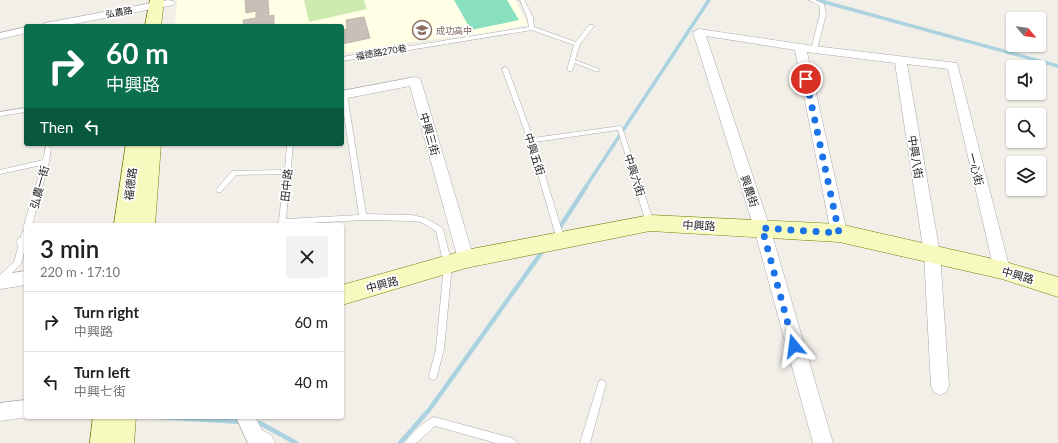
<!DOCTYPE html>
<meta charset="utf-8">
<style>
body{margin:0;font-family:Lato,"Noto Sans TC",sans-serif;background:#f2f2f2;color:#202124;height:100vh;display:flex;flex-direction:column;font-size:15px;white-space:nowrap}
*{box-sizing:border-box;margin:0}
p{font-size:13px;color:#757577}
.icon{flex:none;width:22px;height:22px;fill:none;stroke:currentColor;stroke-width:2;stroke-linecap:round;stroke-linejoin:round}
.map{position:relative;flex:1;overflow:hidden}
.drawer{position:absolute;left:24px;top:223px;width:320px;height:196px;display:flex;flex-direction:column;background:#fff;border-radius:4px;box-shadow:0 1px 3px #0004}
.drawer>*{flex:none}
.banner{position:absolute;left:24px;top:24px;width:320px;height:122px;border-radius:4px;box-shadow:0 1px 3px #0004;background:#0b6e4f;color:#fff;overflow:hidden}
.needle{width:26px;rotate:119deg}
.fabs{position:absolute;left:1006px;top:12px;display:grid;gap:8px}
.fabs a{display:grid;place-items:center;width:40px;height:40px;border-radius:4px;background:#fff;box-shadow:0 1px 3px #0004;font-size:20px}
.pin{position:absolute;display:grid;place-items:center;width:34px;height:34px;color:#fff;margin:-17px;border:2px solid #fff;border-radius:50%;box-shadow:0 1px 4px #0007}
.me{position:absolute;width:44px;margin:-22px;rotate:344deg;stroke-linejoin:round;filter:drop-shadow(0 0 3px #0008)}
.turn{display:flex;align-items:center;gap:14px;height:84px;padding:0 16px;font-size:18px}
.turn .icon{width:52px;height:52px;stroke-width:2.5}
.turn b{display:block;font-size:28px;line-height:34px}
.then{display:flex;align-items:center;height:38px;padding:0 16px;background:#0003;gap:8px;font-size:15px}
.round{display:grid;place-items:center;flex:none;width:42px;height:42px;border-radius:4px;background:#f2f2f2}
.overview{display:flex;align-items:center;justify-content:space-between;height:68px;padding:0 16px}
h1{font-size:24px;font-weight:600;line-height:30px}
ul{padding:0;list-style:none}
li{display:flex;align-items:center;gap:12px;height:60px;padding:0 16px;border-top:1px solid #e0e0e0}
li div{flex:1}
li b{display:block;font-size:15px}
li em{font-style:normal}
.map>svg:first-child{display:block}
.education{fill:#ffffe5}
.grass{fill:#cdebb0}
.pitch{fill:#88e0be}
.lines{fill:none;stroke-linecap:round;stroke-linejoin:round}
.stream-far1{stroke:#aad3df;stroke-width:3.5}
.stream{stroke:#aad3df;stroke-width:4.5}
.building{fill:#c7bfb8;stroke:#c4b6ab}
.lane-casing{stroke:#a9a9a9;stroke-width:1}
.street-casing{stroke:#a9a9a9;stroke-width:1}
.secondary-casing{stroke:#707d05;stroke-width:1}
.lane{fill:#fff;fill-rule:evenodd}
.street{fill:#fff;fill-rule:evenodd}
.secondary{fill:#f7fabf;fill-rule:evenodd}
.route{stroke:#1a73e8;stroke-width:7;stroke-dasharray:0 12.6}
.labels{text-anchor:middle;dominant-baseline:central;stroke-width:3.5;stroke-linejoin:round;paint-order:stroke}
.far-street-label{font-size:9px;fill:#222;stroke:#fff}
.far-education-label{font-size:9px;fill:#785e54;stroke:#fff;text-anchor:start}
.street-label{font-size:11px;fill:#222;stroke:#fff}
</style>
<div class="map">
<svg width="1058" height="443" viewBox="0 0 1058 443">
<rect width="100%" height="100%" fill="#f2efe9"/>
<path class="education" d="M 177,0 L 515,0 L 528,25 L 484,33 L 389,45 L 342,54 L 342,26 L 175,26 Z"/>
<path class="grass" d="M 304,0 L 364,0 L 367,9 L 309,22 Z"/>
<path class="pitch" d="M 454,0 L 507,0 L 519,20 L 471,30 Z"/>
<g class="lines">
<path class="stream-far1" d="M 817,0 L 1058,66
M 585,188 L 709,0"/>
<path class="stream" d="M 558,230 L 586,187
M 159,417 L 242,422
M 253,423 L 260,423 L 296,443
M 400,443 L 429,410 L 544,249"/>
</g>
<path class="building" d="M 245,0 L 268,0 L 269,16 L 274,15 L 274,26 L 244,26 L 243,20 L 256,18 L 256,11 L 246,13 Z
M 364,17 L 370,38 L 342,44 L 342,30 L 347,29 L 346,20 Z"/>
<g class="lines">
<g class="lane-casing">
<path id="lane" d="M 520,0 L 524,0 L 533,17 L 534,27 L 576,42 L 589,25 L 593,25 L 594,26 L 580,44 L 575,60 L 599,69 L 599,71 L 595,71 L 575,63 L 572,71 L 568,71 L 567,70 L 574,45 L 532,30 L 342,61 L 342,57 L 529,27 L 527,17 Z
M 809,0 L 815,0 L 824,4 L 826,14 L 817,50 L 814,52 L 811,50 L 820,14 L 820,6 Z
M 505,67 L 508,69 L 533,138 L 620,126 L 622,127 L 654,223 L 652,225 L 648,225 L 646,223 L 618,130 L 535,142 L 565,241 L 564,243 L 558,243 L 528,140 L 502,69 Z
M 344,93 L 347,95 L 366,214 L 412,215 L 425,218 L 441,227 L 443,229 L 452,265 L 444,349 L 437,376 L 436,379 L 433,380 L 430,379 L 429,376 L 436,349 L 444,265 L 436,231 L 421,222 L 412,221 L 363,220 L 276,225 L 279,221 L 284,174 L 236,175 L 221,192 L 217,192 L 216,190 L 232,171 L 234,171 L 285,170 L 287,144 L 293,144 L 286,219 L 359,215 L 342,101 L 342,94 Z
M 26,108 L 26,112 L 0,116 L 0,112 Z
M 46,146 L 48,146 L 51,148 L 49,162 L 32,225 L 26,225 L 26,227 L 24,225 L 42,165 L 0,174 L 0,170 L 43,160 Z
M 26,230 L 26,245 L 21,264 L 3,282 L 0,283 L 0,275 L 14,262 L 22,233 L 23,231 Z
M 602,380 L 605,381 L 606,384 L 590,443 L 580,443 L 598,384 L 599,381 Z
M 434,417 L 512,438 L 515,440 L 517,443 L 496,443 L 435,426 L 416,443 L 405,443 C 409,435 426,420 434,417 Z"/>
</g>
<g class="street-casing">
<path id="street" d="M 168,0 L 173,1 L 174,3 L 173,5 L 63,26 L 39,26 L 45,23 Z
M 26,27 L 26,33 L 0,39 L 0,33 Z
M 699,29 L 814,46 L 957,63 L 1010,270 L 1008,275 L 1002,277 L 996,275 L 994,270 L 948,69 L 907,64 L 940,254 L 949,386 L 946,392 L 940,395 L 934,392 L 931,386 L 924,254 L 895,63 L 807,52 L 847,233 L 844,237 L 839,239 L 834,237 L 831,233 L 795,50 L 706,36 L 770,228 L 833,443 L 813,443 L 754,228 L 693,32 Z
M 415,77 L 419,78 L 421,81 L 474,259 L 472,264 L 466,266 L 460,264 L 458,259 L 410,86 L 342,99 L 342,91 Z
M 26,236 L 26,248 L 19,246 L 16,242 L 19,238 Z
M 26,271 L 26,285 L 0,289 L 0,275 Z
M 26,400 L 26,417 L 29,417 L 0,421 L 0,403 Z
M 236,417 L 255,417 L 262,430 L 272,436 L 275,443 L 248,443 Z"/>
</g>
<g class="secondary-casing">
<path id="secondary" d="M 150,0 L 164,0 L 161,26 L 145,26 Z
M 126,144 L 161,144 L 155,225 L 114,225 Z
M 650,215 L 839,224 L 1002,261 L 1058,277 L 1058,297 L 1002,279 L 839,242 L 650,231 L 466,268 L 342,305 L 342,285 L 466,250 Z
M 93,417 L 136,417 L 134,443 L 90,443 Z"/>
</g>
<use href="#lane" class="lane"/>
<use href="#street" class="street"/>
<use href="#secondary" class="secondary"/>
</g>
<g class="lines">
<path class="route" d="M 794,346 L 762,228 L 839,233 L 806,79"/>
</g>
<defs>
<g id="school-ring" transform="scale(1)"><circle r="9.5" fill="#fff" stroke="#8d6e63" stroke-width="1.5"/><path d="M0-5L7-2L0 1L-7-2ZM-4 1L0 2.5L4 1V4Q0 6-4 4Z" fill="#8d6e63"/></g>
</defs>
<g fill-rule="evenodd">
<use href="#school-ring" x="422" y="30"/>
</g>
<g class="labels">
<g class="far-street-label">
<text transform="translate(119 12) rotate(-10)">弘農路</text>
<text transform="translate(381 52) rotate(-10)">福德路270巷</text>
</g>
<g class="far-education-label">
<text x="436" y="30">成功高中</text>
</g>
<g class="street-label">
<text transform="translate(430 134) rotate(74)">中興三街</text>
<text transform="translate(535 154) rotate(72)">中興五街</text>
<text transform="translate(916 157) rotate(81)">中興八街</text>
<text transform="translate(976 169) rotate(76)">一心街</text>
<text transform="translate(635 175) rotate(72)">中興六街</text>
<text transform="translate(130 184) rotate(-83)">福德路</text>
<text transform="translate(286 185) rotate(-84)">田中路</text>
<text transform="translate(39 187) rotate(-75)">弘農一街</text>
<text transform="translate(750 191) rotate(72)">興農街</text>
<text transform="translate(699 225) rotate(3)">中興路</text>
<text transform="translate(1018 275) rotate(16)">中興路</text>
<text transform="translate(382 284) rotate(-15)">中興路</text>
</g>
</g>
</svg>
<div class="fabs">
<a><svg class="needle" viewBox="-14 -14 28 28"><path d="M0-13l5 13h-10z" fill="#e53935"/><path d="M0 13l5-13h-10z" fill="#757577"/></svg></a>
<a><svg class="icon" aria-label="sound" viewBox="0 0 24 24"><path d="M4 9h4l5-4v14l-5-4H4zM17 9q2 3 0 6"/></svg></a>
<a><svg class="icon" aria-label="search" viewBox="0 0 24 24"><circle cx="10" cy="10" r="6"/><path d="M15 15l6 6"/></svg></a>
<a><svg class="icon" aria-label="layers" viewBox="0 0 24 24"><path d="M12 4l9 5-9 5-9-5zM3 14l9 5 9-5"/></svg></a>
</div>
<div class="pin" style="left:806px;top:79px;background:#d93025"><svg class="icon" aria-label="arrive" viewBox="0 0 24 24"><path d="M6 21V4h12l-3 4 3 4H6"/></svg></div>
<svg class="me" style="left:794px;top:346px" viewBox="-20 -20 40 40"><path d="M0-17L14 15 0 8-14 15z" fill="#1a73e8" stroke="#fff" stroke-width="4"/></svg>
<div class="banner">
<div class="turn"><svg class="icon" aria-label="right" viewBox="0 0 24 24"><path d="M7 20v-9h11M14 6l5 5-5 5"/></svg><div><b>60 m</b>中興路</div></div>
<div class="then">Then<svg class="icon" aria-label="left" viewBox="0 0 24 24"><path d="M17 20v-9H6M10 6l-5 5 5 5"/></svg></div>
</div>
<section class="drawer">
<div class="overview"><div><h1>3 min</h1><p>220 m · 17:10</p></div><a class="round"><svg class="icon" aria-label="close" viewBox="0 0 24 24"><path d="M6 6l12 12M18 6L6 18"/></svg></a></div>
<ul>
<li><svg class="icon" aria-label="right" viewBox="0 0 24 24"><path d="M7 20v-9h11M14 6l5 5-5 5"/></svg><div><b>Turn right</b><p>中興路</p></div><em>60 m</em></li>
<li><svg class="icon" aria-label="left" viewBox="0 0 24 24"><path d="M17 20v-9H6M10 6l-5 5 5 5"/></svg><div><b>Turn left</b><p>中興七街</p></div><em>40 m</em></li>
</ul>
</section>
</div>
